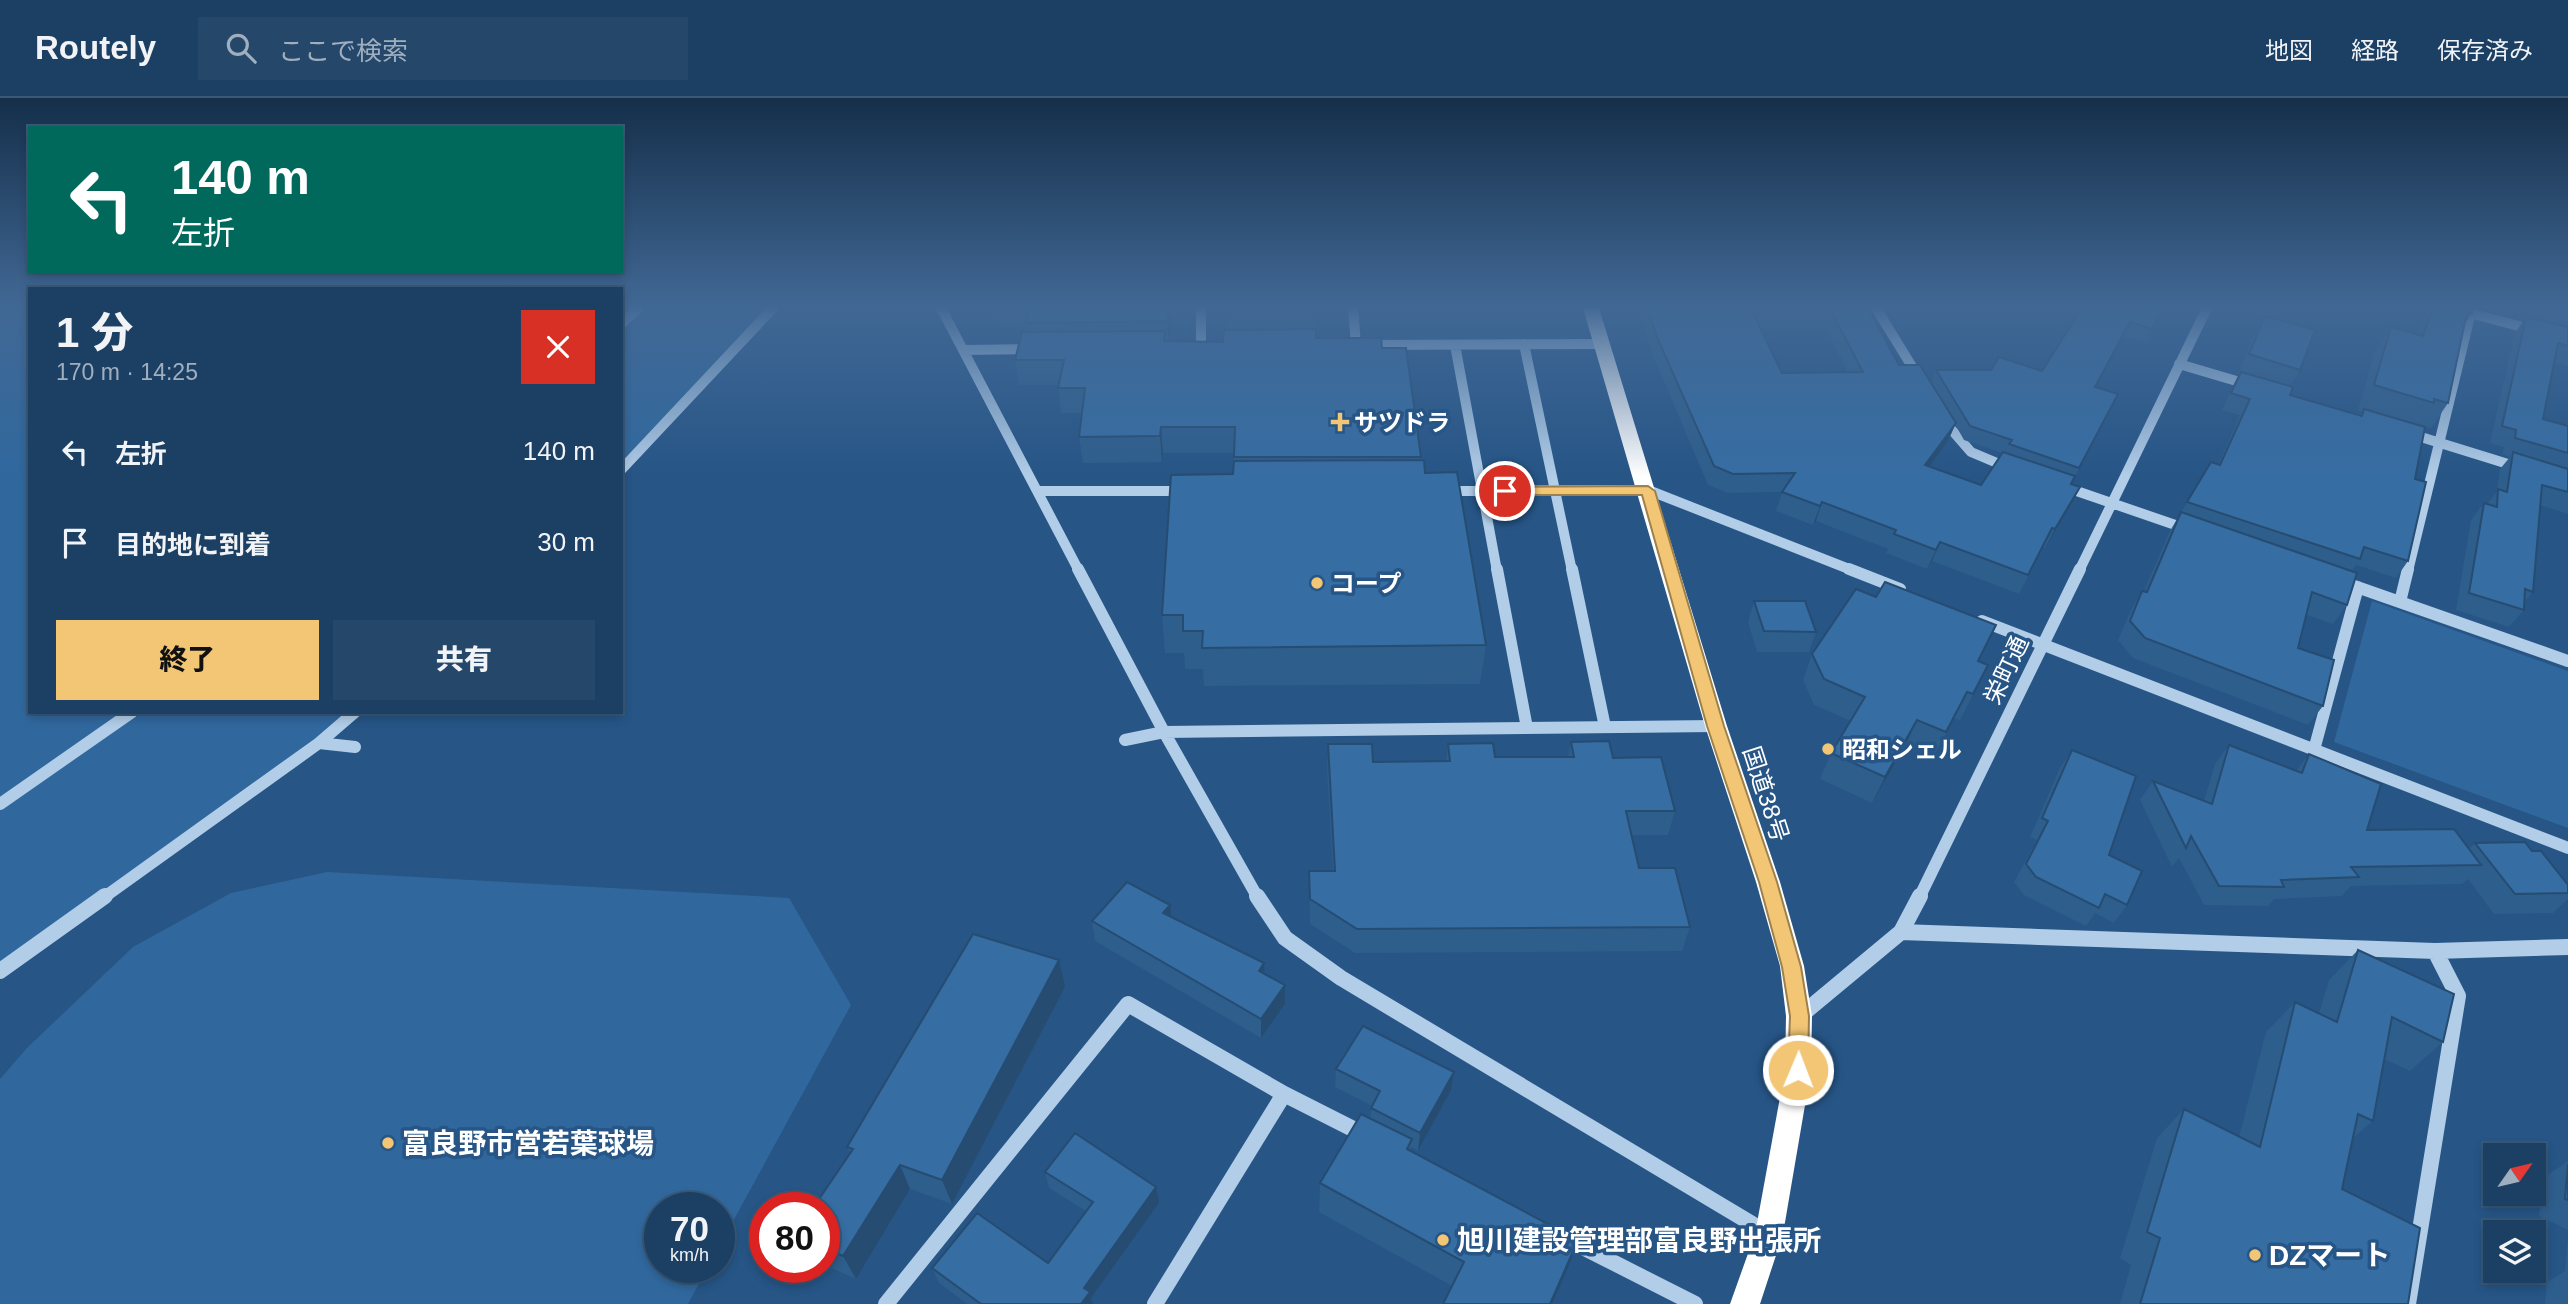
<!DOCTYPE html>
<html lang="ja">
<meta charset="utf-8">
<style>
body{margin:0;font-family:Arial,"Noto Sans JP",sans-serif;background:#25476a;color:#f1f3f6;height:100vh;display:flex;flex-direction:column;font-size:26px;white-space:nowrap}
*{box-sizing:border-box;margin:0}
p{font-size:23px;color:#a0afbf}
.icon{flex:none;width:38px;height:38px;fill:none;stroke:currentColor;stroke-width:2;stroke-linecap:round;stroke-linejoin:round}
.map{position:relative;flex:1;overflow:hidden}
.panel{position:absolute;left:28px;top:189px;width:595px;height:427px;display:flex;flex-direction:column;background:#1c4064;border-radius:0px;box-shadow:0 4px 10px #0003,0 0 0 2px #3a5978}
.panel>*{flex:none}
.banner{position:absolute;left:28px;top:28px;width:595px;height:147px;border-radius:0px;box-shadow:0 4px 10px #0003,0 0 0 2px #3a5978;background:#00695c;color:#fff;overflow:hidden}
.needle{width:46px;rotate:56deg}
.controls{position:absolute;left:2483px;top:1045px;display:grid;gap:14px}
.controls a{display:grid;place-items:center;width:63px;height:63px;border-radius:0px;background:#1c4064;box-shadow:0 4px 10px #0003,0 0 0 2px #3a5978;font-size:35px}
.speed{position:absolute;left:644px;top:1094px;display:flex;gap:14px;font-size:35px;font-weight:700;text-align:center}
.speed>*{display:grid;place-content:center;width:91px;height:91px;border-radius:50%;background:#1c4064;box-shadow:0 4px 10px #0003,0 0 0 2px #3a5978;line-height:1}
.speed small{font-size:18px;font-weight:400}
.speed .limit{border:10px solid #d22;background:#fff;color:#111}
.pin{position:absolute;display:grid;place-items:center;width:60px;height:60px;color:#fff;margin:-30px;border:4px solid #fff;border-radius:50%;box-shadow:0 2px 7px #0007}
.me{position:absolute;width:77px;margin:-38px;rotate:1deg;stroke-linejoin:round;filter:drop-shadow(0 0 5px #0008)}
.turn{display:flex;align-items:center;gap:24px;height:147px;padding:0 28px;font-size:32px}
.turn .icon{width:91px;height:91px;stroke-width:2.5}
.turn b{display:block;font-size:49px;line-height:60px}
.round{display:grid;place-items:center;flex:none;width:74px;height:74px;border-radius:0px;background:#25476a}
.summary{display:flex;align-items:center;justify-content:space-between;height:119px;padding:0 28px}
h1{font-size:42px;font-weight:800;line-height:52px}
.button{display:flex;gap:14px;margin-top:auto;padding:14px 28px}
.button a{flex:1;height:80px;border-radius:0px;background:#f2c675;color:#111;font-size:28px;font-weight:800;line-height:80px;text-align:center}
.button a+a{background:#25476a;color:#f1f3f6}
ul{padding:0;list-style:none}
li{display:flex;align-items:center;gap:21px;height:91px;padding:0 28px}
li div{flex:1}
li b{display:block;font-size:26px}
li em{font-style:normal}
header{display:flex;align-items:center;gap:42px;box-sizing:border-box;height:98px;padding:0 35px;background:#1c4064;border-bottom:2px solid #3a5978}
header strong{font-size:33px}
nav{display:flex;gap:38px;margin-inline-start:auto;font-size:24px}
.search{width:490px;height:63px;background:#25476a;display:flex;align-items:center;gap:18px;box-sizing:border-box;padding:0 24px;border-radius:0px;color:#a0afbf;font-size:26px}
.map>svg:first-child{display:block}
.green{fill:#30689e}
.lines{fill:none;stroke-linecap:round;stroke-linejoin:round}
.minor-far2{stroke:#b1cde8;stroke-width:10}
.minor-far1{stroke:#b1cde8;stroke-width:12}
.minor{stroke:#b1cde8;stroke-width:16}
.highway{fill:#fff;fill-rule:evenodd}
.wall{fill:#2e5e8c;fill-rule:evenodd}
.shaded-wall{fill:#264c72}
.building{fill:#366da3;stroke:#264c72;stroke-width:2;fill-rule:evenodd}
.route{fill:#f2c675;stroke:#9d814c;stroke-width:2}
.poi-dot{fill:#f2c675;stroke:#265586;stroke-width:2.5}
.labels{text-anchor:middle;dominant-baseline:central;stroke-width:7;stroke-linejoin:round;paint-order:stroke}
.poi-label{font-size:24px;font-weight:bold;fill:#fff;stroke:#265586;text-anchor:start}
.street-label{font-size:24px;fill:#fff;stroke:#265586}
.near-poi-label{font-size:28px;font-weight:bold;fill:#fff;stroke:#265586;text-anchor:start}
</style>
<header>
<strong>Routely</strong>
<div class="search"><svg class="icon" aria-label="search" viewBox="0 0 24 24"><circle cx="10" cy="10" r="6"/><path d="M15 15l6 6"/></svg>ここで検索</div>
<nav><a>地図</a><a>経路</a><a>保存済み</a></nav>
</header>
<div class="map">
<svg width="2568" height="1206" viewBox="0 0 2568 1206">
<rect width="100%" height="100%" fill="#265586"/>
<path class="green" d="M 0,210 L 30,210 L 30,614 L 355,614 L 0,873 Z
M 621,210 L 773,210 L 621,372 Z
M 2372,503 L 2568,573 L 2568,730 L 2334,644 Z
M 327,774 L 789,800 L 851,907 L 719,1149 L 719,1110 L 660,1110 L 660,1169 L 708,1169 L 688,1206 L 0,1206 L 0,981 L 27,950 L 133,849 L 231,795 Z"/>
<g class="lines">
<path class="minor-far2" d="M 941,210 L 1079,473
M 1201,210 L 1201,248
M 1353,210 L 1356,247
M 1876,210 L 1919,280
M 2450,210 L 2534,232
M 621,226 L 638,210
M 1524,246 L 1572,473
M 1366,247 L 1602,246
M 1455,247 L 1497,473
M 963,252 L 1033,251
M 2179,266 L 2250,287
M 1944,323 L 1971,354 L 2009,370
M 2408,335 L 2521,370
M 621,372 L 773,210
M 2062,388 L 2187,431
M 1037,393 L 1184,393
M 1444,393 L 1648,392 L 1854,473
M 2079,473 L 2207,210
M 2408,473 L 2472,210"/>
<path class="minor-far1" d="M 1078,471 L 1164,634 L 1258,800
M 1497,471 L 1527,630
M 1572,471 L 1605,629
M 1849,471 L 1900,491
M 2337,482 L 2568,563
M 2400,504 L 2408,471
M 1982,523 L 2568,750
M 1125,642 L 1164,634 L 1716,628
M 319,645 L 355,649
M 2314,652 L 2358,489
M 0,706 L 132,614
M 103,800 L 319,645 L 355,614
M 1919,800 L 2080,471"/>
<path class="minor" d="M 1257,798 L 1285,840 L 1341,880 L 1769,1136
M 1901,834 L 2435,853 L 2568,849
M 0,873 L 105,798
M 1800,918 L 1901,834 L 1920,798
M 1284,996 L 1365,1037
M 1565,1140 L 1695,1206
M 886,1206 L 1128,906 L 1284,996 L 1155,1206
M 2408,1206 L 2458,898 L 2435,853"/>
<path class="highway" d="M 1583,210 L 1599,210 L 1727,628 L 1780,784 L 1804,868 L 1812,918 L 1811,972 L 1783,1136 L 1760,1206 L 1730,1206 L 1755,1136 L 1785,972 L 1786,918 L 1780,868 L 1756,784 L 1705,628 Z"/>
</g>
<path class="wall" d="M 987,210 L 1172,210 L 1169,243 L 1166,243 L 1223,244 L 1226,232 L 1225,214 L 1316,210 L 1316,240 L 1382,250 L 1486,547 L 1480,586 L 1204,588 L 1203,571 L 1185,571 L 1184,555 L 1165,555 L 1162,517 L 1233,376 L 1234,355 L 1163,355 L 1162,364 L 1083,365 L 1079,339 L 1082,315 L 1061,315 L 1058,287 L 1019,287 L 1015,262 L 1027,234 L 1026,229 L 990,228 Z
M 1637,210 L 1868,210 L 1899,267 L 1931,284 L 1936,272 L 2042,273 L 2078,216 L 2057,210 L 2164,210 L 2146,245 L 2123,238 L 2096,289 L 2118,296 L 2071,386 L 2070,408 L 2045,450 L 2043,449 L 2019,496 L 1932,463 L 1927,471 L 1886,455 L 1888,451 L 1816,423 L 1813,427 L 1776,413 L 1782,394 L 1728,395 L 1708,387 L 1653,257 ZM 1760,231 L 1826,231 L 1848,274 L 1782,275 ZM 1955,326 L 1964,342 L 2002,355 L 1981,387 L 1930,368 L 1948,343 Z
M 2426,210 L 2473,210 L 2472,215 L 2464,227 L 2448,305 L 2431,330 L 2419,327 L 2408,463 L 2396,480 L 2356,467 L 2352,473 L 2347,507 L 2333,526 L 2307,517 L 2298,550 L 2323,608 L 2308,627 L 2133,560 L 2118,542 L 2131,512 L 2142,493 L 2144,493 L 2170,433 L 2211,364 L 2218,367 L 2240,317 L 2222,312 L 2232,290 L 2239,276 L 2238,276 L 2254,237 L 2265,218 L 2300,272 L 2290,288 L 2290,297 L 2360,317 L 2362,314 L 2358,312 L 2375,254 L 2391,229 L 2416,237 Z
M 2520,210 L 2568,210 L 2568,268 L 2554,264 L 2543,321 L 2568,328 L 2568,416 L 2540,407 L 2533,494 L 2524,504 L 2524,512 L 2509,529 L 2456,512 L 2471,422 L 2484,405 L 2487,406 L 2497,393 L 2500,371 L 2510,359 L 2502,356 L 2504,349 L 2490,345 L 2515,235 L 2524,222 L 2518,220 Z
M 1754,503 L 1816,534 L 1809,554 L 1757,554 L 1748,524 Z
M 1812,556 L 1978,563 L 1988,567 L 1960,622 L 1954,620 L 1933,660 L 1905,648 L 1872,705 L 1820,681 L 1831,655 L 1851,623 L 1814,607 L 1803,582 Z
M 1571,644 L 1613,660 L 1675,713 L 1668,737 L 1632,737 L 1639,770 L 1690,829 L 1682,853 L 1355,855 L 1310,826 L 1309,773 L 1333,773 L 1327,671 L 1328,646 L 1373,664 L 1446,663 L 1448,646 L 1495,659 L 1568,659 Z
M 2229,647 L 2296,673 L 2309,656 L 2367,732 L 2469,751 L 2475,745 L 2532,753 L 2568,787 L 2568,801 L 2553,815 L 2494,816 L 2468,781 L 2462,786 L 2351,788 L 2342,798 L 2274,801 L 2268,808 L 2204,807 L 2179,760 L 2172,769 L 2140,702 L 2153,683 L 2204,703 L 2215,666 Z
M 2072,652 L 2127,807 L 2114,825 L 2095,815 L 2086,828 L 2024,797 L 2014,784 L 2037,742 L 2030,739 L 2060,670 Z
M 1171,819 L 1265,876 L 1285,887 L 1285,906 L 1261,940 L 1095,843 L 1092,823 Z
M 2358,852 L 2443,944 L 2410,973 L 2384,961 L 2373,1023 L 2353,1040 L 2342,1091 L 2408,1206 L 2120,1206 L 2131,1167 L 2120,1160 L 2157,1040 L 2184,1011 L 2239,1039 L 2266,934 L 2295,904 L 2319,915 L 2329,882 Z
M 1065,889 L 952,1106 L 910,1091 L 856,1181 L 824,1167 L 824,1110 L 850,1055 L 847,1049 Z
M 1336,971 L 1454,974 L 1451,992 L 1418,1053 L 1411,1049 L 1410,1053 L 1578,1142 L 1568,1170 L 1552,1206 L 1443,1206 L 1452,1188 L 1319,1114 L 1320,1085 L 1370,1020 L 1372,1008 L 1335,989 Z
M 2568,1063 L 2568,1132 L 2539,1118 L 2543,1080 Z
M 1045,1074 L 1159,1105 L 1091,1200 L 1093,1206 L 967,1206 L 939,1185 L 932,1170 L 1048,1165 L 1086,1113 L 1049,1090 Z
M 2568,1137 L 2568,1206 L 2545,1206 L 2547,1184 L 2565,1173 Z"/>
<path class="shaded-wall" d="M 1169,210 L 1172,210 L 1169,243 L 1167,223 Z
M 1956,325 L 1948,343 L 1917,386 L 1925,367 Z
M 1161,329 L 1163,355 L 1162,364 L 1160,338 Z
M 2080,389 L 2070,408 L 2045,450 L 2055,431 Z
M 1822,404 L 1816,423 L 1813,427 L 1820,408 Z
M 1940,444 L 1932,463 L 1927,471 L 1936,452 Z
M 1917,622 L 1905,648 L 1872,705 L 1885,679 Z
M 1170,807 L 1172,827 L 1163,815 Z
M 1059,862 L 1065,889 L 952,1106 L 942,1082 Z
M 1264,865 L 1265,885 L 1259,873 Z
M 1285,887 L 1285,906 L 1261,940 L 1261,921 Z
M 1454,974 L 1451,992 L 1418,1053 L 1420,1035 Z
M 900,1067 L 910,1091 L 856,1181 L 843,1158 Z
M 1156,1089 L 1159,1105 L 1091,1200 L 1093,1206 L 1081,1206 L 1084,1190 Z
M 1578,1142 L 1568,1170 L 1552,1206 L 1550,1206 Z"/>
<path class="building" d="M 1029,210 L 1169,210 L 1167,223 L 1026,225 Z
M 1226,210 L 1316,210 L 1316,213 L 1225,214 Z
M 1647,210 L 1868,210 L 1899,267 L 1920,267 L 1956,325 L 1925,367 L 1981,387 L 2003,354 L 2075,378 L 2071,386 L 2080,389 L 2055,431 L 2052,430 L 2028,477 L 1940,444 L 1936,452 L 1894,436 L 1896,432 L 1822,404 L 1820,408 L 1782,394 L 1795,375 L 1733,376 L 1714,368 L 1657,239 ZM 1752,213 L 1831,213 L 1863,274 L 1782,275 Z
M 2082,210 L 2163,210 L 2152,231 L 2130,224 L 2095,289 L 2118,296 L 2079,370 L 2009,346 L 2012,342 L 1970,328 L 1936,272 L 1991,272 L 1999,259 L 2042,273 Z
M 2433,210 L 2473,210 L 2472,215 L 2467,214 L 2448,305 L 2434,301 L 2434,305 L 2374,287 L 2391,229 L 2423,238 Z
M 2552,210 L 2568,210 L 2568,214 Z
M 2265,218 L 2315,232 L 2300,272 L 2249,256 Z
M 2526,219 L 2568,229 L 2568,248 L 2558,245 L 2543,321 L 2568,328 L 2568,355 L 2515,340 L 2516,332 L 2502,328 Z
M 1316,231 L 1316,240 L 1381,240 L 1382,250 L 1406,250 L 1421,359 L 1234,359 L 1235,329 L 1161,329 L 1160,338 L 1079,339 L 1085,290 L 1058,290 L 1064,262 L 1015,262 L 1022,234 L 1165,233 L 1164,243 L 1223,244 L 1224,232 Z
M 2241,274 L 2293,289 L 2290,297 L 2362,318 L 2364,311 L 2425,329 L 2415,381 L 2426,384 L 2408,463 L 2364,449 L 2360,461 L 2187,404 L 2211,364 L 2220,367 L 2250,301 L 2231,295 Z
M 2513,354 L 2568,371 L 2568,394 L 2542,387 L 2533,494 L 2525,491 L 2524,512 L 2469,495 L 2484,405 L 2497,409 L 2498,391 L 2507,394 Z
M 1424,362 L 1425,375 L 1457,374 L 1486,547 L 1202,550 L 1203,533 L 1183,533 L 1183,517 L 1162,517 L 1171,377 L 1233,376 L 1234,363 Z
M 2181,414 L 2357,475 L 2347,507 L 2312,494 L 2298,550 L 2334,562 L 2323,608 L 2145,540 L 2130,523 L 2142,493 L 2147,494 Z
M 1885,484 L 1996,527 L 1978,563 L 1988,567 L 1973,596 L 1967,594 L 1946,634 L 1917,622 L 1885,679 L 1831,655 L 1865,599 L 1824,581 L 1812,556 L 1856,491 L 1876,499 Z
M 1754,503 L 1805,503 L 1816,534 L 1764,533 Z
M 1609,643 L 1613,660 L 1661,659 L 1675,713 L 1626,713 L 1639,770 L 1675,770 L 1690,829 L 1357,831 L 1310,801 L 1309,773 L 1335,773 L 1328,646 L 1372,646 L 1373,664 L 1450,663 L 1448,646 L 1493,645 L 1495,659 L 1574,659 L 1571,644 Z
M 2229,647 L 2302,675 L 2309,656 L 2381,686 L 2367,732 L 2454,731 L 2481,767 L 2351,769 L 2359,779 L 2281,782 L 2284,789 L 2219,788 L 2191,738 L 2186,750 L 2153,683 L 2212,706 Z
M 2072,652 L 2136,678 L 2109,757 L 2142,773 L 2127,807 L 2105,796 L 2099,810 L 2036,779 L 2026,766 L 2048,723 L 2042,720 Z
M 2525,744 L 2532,753 L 2541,753 L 2568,787 L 2568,795 L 2515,796 L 2475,745 Z
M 1127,784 L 1170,807 L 1163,815 L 1264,865 L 1259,873 L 1285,887 L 1261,921 L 1092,823 Z
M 973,836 L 1059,862 L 942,1082 L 900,1067 L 843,1158 L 824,1150 L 824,1110 L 813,1110 L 853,1051 L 847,1049 Z
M 2358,852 L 2454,896 L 2443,944 L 2392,919 L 2373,1023 L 2358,1016 L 2342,1091 L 2420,1130 L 2408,1206 L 2140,1206 L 2160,1140 L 2147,1134 L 2184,1011 L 2260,1049 L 2295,904 L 2337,924 Z
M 1363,928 L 1454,974 L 1420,1035 L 1371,1010 L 1380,993 L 1336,971 Z
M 1361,1016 L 1412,1041 L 1407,1051 L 1578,1142 L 1550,1206 L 1443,1206 L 1464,1164 L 1320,1085 Z
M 1075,1035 L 1156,1089 L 1084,1190 L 1090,1194 L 1081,1206 L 981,1206 L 932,1170 L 977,1115 L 1048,1165 L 1093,1104 L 1045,1074 Z
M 2568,1066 L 2568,1102 L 2565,1101 Z"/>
<linearGradient id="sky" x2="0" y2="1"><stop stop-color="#152f4a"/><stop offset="0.55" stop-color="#416895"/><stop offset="1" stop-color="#416895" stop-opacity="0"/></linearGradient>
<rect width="2568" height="379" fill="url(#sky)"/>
<path class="route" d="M 1648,388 L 1655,393 L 1724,628 L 1777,784 L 1801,869 L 1809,918 L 1808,972 L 1805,978 L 1798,981 L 1791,978 L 1788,972 L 1790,918 L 1782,869 L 1759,784 L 1707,628 L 1642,397 L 1505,397 L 1498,393 L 1505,389 Z"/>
<g class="poi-dot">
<path d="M1336.5 313.5h7v7h7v7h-7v7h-7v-7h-7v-7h7z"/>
<circle cx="1317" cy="485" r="7"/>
<circle cx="1828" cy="651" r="7"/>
<circle cx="388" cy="1045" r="7"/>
<circle cx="1443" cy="1142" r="7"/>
<circle cx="2255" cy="1157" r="7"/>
</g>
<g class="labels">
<g class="poi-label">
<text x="1354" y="324">サツドラ</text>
<text x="1331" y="485">コープ</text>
<text x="1842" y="651">昭和シェル</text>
</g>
<g class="street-label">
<text transform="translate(2006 572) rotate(-65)">栄町通</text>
<text transform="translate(1766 696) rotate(72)">国道38号</text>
</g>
<g class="near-poi-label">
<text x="402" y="1045">富良野市営若葉球場</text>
<text x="1457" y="1142">旭川建設管理部富良野出張所</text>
<text x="2269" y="1157">DZマート</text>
</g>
</g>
</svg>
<div class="controls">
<a><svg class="needle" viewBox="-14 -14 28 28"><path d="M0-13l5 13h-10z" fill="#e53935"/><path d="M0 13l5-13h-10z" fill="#a0afbf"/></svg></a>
<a><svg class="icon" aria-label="layers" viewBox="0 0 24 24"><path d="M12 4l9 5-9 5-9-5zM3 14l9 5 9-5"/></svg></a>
</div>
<div class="speed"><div>70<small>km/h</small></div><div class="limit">80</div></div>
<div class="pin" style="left:1505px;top:393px;background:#d93025"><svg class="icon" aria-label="arrive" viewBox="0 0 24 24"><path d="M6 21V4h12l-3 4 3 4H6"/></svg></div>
<svg class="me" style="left:1798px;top:972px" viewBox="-20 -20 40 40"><circle r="17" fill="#f2c675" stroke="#fff" stroke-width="3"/><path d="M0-11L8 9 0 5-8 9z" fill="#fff"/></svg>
<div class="banner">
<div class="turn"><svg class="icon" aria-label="left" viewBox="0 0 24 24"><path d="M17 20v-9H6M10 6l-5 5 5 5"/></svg><div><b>140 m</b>左折</div></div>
</div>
<section class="panel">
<div class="summary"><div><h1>1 分</h1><p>170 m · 14:25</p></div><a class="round" style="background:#d93025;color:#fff"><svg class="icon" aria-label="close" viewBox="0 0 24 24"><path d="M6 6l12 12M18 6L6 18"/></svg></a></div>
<ul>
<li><svg class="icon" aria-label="left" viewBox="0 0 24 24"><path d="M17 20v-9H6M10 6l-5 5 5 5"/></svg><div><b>左折</b></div><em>140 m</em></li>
<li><svg class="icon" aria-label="arrive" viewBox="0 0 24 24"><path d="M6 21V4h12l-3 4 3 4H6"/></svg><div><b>目的地に到着</b></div><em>30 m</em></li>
</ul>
<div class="button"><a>終了</a><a>共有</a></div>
</section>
</div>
